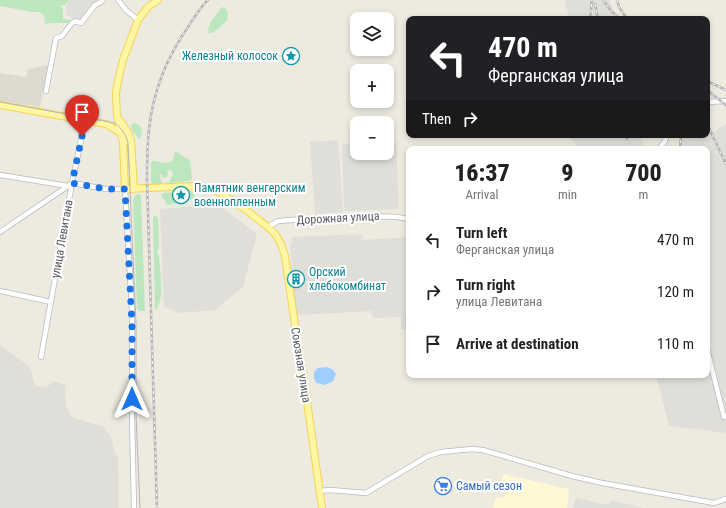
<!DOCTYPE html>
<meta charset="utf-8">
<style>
body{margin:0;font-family:"Roboto Condensed",sans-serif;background:#f2f2f2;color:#222;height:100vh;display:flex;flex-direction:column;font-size:15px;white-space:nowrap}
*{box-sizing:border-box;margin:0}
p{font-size:13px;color:#767676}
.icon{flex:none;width:22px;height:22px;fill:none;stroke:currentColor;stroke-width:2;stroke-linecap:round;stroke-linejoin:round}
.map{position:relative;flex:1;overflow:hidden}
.side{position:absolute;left:406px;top:146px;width:304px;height:232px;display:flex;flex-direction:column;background:#fff;border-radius:8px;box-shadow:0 2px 6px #0003}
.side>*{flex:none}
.hud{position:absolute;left:406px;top:16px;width:304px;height:122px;border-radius:8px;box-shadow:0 2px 6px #0003;background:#202124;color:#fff;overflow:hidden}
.buttons{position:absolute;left:350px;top:12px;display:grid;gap:8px}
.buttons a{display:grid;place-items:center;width:44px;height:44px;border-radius:8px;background:#fff;box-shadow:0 2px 6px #0003;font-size:20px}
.pin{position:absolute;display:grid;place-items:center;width:34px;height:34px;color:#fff;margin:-41px -17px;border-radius:50% 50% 50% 0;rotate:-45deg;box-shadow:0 0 4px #0007}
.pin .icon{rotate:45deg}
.me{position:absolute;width:44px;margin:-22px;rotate:0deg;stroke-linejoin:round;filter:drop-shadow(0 0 3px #0008)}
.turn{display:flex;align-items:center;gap:14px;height:84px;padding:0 16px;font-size:18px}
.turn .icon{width:52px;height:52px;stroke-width:2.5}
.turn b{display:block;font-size:28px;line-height:34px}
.then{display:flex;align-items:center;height:38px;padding:0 16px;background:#0003;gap:8px;font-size:15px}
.eta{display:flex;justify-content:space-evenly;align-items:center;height:68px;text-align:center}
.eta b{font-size:24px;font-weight:800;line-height:28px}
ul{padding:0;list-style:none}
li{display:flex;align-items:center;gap:12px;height:52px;padding:0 16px}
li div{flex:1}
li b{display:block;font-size:15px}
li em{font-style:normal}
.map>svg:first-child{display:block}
.commercial{fill:#fff8d3}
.industrial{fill:#e0ded8}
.education{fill:#dddacf}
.green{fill:#bbe6be}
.water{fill:#9eceff}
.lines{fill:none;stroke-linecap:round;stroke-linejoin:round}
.minor-casing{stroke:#b8bac0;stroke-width:6}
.major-casing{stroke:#f6d350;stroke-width:8}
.minor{stroke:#fff;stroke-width:4.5}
.major{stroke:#fff6a3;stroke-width:6}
.tram{stroke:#b4b5b5;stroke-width:1}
.rail-casing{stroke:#b4b5b5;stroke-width:2.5}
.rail{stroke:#fff;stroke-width:1;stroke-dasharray:3;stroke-linecap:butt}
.minor-bridge-casing{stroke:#b8bac0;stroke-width:6;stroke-linecap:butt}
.major-bridge-casing{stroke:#f6d350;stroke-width:8;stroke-linecap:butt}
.minor-bridge{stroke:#fff;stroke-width:4.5}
.major-bridge{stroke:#fff6a3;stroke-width:6}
.route{stroke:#1a73e8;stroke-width:7;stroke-dasharray:0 12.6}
.labels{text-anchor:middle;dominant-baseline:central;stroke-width:4;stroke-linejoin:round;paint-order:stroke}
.culture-label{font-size:12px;fill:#0d838f;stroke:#fff;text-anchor:start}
.street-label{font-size:12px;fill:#595c62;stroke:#fff}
.shop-label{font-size:12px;fill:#366cbe;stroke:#fff;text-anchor:start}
</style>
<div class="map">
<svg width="726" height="508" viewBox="0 0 726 508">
<rect width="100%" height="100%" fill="#edebe0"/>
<path class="commercial" d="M 503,474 L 569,489 L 567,508 L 493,508 L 496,497 L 504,498 L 506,489 L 500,487 Z"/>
<path class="industrial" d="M 70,0 L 97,0 L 82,21 L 73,19 L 66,14 L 66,6 Z
M 565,0 L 609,0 L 610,3 L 616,13 L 612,15 L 613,19 L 569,19 Z
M 707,120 L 713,132 L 726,124 L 726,433 L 669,426 L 656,375 L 707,375 L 707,149 L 680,149 L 682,135 L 707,135 Z
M 567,135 L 641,135 L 643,144 L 639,149 L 581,149 Z
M 338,140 L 343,212 L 315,214 L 310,142 Z
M 396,142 L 399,209 L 344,211 L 342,144 L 357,144 L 357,153 L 387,153 L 387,143 Z
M 207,205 L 223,208 L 257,234 L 243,287 L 215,310 L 180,313 L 164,307 L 160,209 Z
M 362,234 L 363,240 L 409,237 L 409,329 L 401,330 L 401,317 L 376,318 L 372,316 L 372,311 L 300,315 L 296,314 L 294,303 L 290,243 L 292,243 L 292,237 Z
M 0,345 L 30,367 L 35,385 L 38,387 L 48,386 L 54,381 L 65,385 L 66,407 L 73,418 L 94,424 L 104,427 L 112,439 L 115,455 L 118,455 L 119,508 L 0,508 Z
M 576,498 L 609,505 L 610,500 L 644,508 L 573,508 Z"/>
<path class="education" d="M 48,65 L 40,107 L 0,101 L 0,73 L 26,77 L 28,69 Z"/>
<path class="green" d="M 0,0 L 69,0 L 66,4 L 60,6 L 63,8 L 63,19 L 70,20 L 70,23 L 53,23 L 45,24 L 44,15 L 40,12 L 31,12 L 22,10 L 0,6 Z
M 224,7 C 230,11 227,15 227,21 C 221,25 215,34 209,33 L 208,29 L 211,22 L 221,8 Z
M 135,123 C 143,126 143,132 140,139 L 139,139 C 135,133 131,131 131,124 Z
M 175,152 L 178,152 C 183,157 185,157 190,160 L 192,179 L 189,181 L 170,183 L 169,182 L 171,178 L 173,175 L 173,172 L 170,170 L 167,171 L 168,173 L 167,177 L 165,178 L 162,177 L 162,174 L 160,174 C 160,178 162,181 162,184 L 152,184 L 151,181 L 151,163 L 153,161 C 161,162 167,165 173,160 Z
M 191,191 L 194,193 L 195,197 L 193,199 L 181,199 L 175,204 L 168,205 L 166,203 L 161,195 L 163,193 Z
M 138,194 L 141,195 L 145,311 L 140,311 L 137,309 L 133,201 L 135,196 Z
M 154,215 L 158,218 L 159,246 L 157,252 L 159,257 C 160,272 165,298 156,310 L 155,310 L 153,218 Z"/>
<path class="water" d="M 326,367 L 332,369 L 336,374 L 333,381 L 325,385 L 316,383 L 314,378 L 314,372 L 318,368 Z"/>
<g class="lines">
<g class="minor-casing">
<path id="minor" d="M 118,0 L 126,10 L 138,20
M 46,91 L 56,38 L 62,36 L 72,23 L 75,21 L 81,23 L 95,5 L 101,2 L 103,0
M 707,102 L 726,101
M 658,149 L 664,143 L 667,135
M 0,175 L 68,186 L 72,183 L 106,189 L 125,189 L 132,310
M 268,227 L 278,221 L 332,217 L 373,216 L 397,217 L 409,219
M 0,232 L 68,186
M 0,291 L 51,302
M 132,324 L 132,414 L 134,508
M 707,349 L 724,417 L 726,416
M 41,357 L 72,183 L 85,121
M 320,491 L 330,490 L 366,493 L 428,456 L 441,452 L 472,449 L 483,450 L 572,476 L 602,483 L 714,503 L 726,499"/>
</g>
<g class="major-casing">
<path id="major" d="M 158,0 L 148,7 L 138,20 L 123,60 L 119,76 L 116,93 L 117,116 L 123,143 L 125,189 L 195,186 L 211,188 L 224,195 L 246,210 L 268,227 L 276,235 L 281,244 L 285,256 L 297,339
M 0,105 L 106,124 C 117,131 126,134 132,147
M 119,119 L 128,132 L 131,141 L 134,189
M 305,387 L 322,508"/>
</g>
<use href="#minor" class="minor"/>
<use href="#major" class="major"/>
<path class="tram" d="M 0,102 L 115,123 C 122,129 126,134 128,143 L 136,324 L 136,414 L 140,508"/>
<g class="rail-casing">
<path id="rail" d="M 603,0 L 611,11 L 620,19
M 617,0 L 619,7 L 627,19
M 595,4 L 598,19
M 590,19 L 592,0
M 707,81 L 726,90
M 707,90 L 726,105
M 707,124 L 726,164
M 626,135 L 627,139
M 680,149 L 681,135
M 157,508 L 147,181 C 147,164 147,147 149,129 C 153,93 167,57 188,27 C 194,18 200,7 208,0"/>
</g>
<use href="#rail" class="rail"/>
<g class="minor-bridge-casing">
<path id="minor-bridge" d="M 132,310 L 132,324"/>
</g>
<g class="major-bridge-casing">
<path id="major-bridge" d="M 297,339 L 305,387"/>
</g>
<use href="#minor-bridge" class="minor-bridge"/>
<use href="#major-bridge" class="major-bridge"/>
</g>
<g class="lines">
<path class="route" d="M 82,136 L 72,183 L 106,189 L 125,189 L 132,324 L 132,399"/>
</g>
<defs>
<g id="sight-ring" transform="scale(0.9)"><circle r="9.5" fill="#fff" stroke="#0f9aa8" stroke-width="1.5"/><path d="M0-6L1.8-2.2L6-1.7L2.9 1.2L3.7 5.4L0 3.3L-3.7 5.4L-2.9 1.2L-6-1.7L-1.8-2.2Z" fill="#0f9aa8"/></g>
<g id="building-ring" transform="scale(0.9)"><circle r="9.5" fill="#fff" stroke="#0f9aa8" stroke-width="1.5"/><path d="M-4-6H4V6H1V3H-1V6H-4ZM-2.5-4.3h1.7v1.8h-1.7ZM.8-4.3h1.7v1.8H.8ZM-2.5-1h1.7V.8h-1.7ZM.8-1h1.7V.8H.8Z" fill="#0f9aa8"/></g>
<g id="supermarket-ring" transform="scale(0.9)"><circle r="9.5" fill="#fff" stroke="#3f7fe0" stroke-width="1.5"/><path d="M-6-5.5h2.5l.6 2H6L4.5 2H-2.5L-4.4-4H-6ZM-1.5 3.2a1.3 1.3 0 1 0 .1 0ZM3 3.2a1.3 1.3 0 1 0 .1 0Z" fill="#3f7fe0"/></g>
</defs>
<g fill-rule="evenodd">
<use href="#sight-ring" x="291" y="56"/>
<use href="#sight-ring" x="181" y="195"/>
<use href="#building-ring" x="296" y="279"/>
<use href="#supermarket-ring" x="443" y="486"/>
</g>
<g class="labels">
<g class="culture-label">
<text x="278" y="56" text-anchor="end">Железный колосок</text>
<text x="194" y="188">Памятник венгерским<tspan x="194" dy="14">военнопленным</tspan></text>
<text x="309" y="272">Орский<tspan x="309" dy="14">хлебокомбинат</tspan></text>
</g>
<g class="street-label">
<text transform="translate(338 218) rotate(-3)">Дорожная улица</text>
<text transform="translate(62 239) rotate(-80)">улица Левитана</text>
<text transform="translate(301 365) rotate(81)">Союзная улица</text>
</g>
<g class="shop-label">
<text x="456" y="486">Самый сезон</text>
</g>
</g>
</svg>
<div class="buttons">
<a><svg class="icon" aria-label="layers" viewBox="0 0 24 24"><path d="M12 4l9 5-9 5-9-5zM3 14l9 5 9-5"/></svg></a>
<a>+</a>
<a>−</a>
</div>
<div class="pin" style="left:82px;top:136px;background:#d93025"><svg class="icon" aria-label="arrive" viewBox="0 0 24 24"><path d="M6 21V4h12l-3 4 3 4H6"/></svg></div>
<svg class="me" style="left:132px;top:399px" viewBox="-20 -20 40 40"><path d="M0-17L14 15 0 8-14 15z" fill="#1a73e8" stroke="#fff" stroke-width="4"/></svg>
<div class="hud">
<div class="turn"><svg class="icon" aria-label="left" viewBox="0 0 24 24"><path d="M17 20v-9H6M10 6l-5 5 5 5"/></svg><div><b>470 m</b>Ферганская улица</div></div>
<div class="then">Then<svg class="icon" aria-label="right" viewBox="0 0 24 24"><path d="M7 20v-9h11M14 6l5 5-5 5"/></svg></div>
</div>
<section class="side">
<div class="eta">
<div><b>16:37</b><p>Arrival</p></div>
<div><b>9</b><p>min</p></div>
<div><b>700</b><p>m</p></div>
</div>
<ul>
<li><svg class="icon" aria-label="left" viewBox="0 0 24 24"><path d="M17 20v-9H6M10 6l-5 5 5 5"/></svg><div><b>Turn left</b><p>Ферганская улица</p></div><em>470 m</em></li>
<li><svg class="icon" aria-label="right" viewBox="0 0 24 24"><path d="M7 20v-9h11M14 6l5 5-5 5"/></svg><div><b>Turn right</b><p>улица Левитана</p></div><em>120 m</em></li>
<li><svg class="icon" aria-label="arrive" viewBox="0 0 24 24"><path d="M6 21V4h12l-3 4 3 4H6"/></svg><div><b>Arrive at destination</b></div><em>110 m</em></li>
</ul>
</section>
</div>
